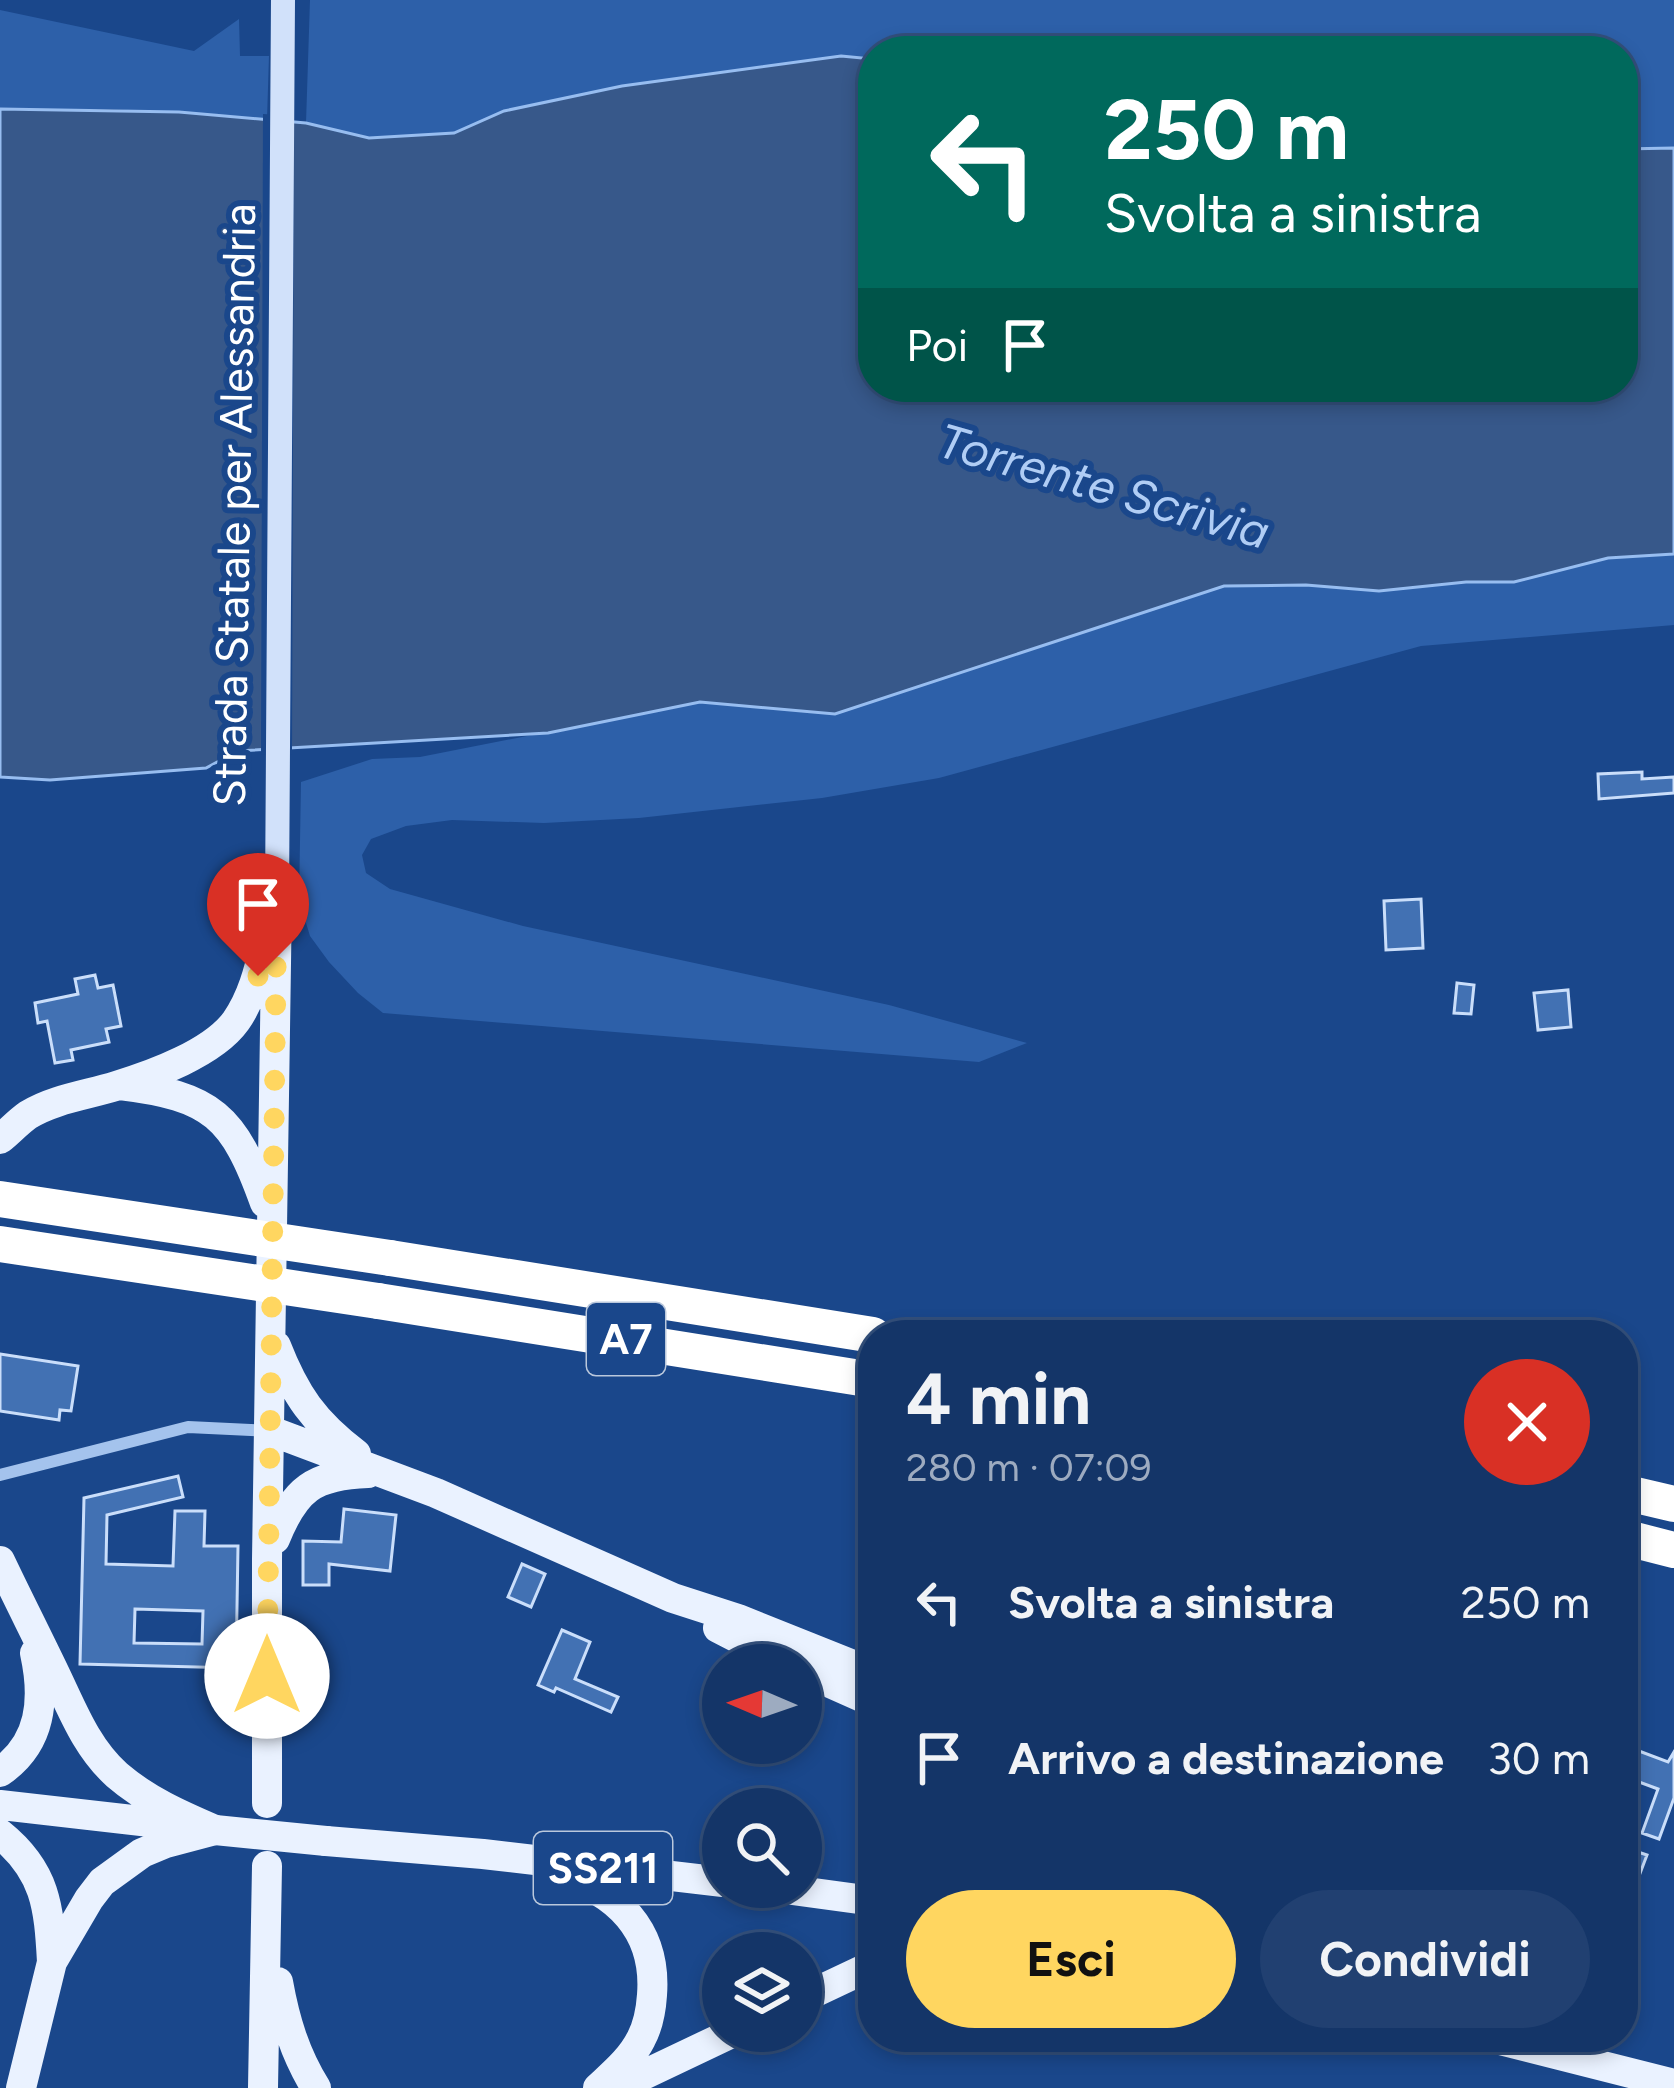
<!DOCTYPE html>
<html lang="it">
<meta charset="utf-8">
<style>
body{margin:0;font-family:Figtree,sans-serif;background:#214071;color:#f1f3f6;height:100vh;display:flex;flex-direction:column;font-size:45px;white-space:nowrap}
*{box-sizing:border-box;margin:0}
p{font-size:39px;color:#9dabc0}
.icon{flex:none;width:66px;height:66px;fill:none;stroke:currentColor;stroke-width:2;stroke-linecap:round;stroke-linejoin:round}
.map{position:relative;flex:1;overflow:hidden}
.drawer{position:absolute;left:858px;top:1320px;width:780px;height:732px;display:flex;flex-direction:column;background:#143568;border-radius:48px;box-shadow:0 6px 18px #0003,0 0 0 3px #33507c}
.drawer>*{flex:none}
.guide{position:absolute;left:858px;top:36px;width:780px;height:366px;border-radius:48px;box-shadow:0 6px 18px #0003,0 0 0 3px #33507c;background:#00695c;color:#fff;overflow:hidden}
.needle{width:78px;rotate:272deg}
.buttons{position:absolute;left:702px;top:1644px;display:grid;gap:24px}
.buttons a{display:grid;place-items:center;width:120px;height:120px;border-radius:50%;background:#143568;box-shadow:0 6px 18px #0003,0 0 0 3px #33507c;font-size:60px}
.pin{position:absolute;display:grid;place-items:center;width:102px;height:102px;color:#fff;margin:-123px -51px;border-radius:50% 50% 50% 0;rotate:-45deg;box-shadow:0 0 12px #0007}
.pin .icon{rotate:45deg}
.me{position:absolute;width:132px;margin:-66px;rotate:0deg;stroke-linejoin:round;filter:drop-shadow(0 0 9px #0008)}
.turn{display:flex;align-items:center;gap:42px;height:252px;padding:0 48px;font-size:54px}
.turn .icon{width:156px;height:156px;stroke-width:2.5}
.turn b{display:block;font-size:84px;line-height:102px}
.then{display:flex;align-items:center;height:114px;padding:0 48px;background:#0003;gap:24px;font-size:45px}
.round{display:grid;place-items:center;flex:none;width:126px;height:126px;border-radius:63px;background:#214071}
.summary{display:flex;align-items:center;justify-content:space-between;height:204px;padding:0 48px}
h1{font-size:72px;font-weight:700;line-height:90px}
.button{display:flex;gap:24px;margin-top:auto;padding:24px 48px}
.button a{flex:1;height:138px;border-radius:72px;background:#ffd660;color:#111;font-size:48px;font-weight:700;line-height:138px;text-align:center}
.button a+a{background:#214071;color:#f1f3f6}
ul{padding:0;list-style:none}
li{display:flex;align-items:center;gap:36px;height:156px;padding:0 48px}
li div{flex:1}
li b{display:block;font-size:45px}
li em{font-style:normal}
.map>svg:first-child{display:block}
.green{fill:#2d60a9}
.water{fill:#37588a;stroke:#97bdf0;stroke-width:3}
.pier{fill:#1a478b}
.building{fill:#4271b3;stroke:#cadefa;stroke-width:3;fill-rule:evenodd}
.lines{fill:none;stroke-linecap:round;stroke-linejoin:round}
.minor{stroke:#a4c3ed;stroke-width:12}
.secondary{stroke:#d1e1fa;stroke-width:24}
.primary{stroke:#eaf2ff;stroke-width:30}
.motorway{stroke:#fff;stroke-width:36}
.primary-bridge{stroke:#eaf2ff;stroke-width:30}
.motorway-bridge{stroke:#fff;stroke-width:36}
.route{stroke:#ffd660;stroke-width:21;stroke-dasharray:0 37.8}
.labels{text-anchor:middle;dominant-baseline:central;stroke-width:12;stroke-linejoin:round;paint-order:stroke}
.shield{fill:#1a478b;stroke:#bac8dc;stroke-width:3}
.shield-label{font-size:42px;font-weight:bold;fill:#fff}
.street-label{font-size:45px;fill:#fff;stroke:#1a478b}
.water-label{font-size:48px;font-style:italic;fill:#b0cdf5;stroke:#1a478b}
</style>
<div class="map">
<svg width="1674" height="2088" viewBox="0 0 1674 2088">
<rect width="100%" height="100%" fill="#1a478b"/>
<path class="green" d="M 310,0 L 1674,0 L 1674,148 L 1623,149 L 1623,51 L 873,51 L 873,59 L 841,56 L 504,111 L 454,133 L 369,138 L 306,123 Z
M 0,10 L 194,51 L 239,19 L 240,56 L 269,56 L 267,120 L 113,109 L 0,109 Z
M 1674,554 L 1674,625 L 1421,646 L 939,778 L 822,798 L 639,818 L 544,823 L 452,820 L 406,826 L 371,839 L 362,855 L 366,873 L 390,889 L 523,926 L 889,1005 L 1027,1043 L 979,1062 L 383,1013 L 358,993 L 329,962 L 310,936 L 299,900 L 301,782 L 372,759 L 420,757 L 700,702 L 835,714 L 1224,586 L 1306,585 L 1379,591 L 1466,582 L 1514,582 L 1608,558 Z"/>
<path class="water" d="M 841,56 L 873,59 L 873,387 L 1623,387 L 1623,149 L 1674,148 L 1674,554 L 1608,558 L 1514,582 L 1466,582 L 1379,591 L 1306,585 L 1224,586 L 835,714 L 700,702 L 548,733 L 238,751 L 206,768 L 50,780 L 0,777 L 0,109 L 179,112 L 306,123 L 369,138 L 454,133 L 504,111 L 622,86 Z"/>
<path class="pier" d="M 263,114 L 294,116 L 292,754 L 261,755 Z"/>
<path class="building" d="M 1642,772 L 1642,779 L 1674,777 L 1674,793 L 1599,799 L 1598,774 Z
M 1421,899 L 1423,948 L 1386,950 L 1384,901 Z
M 95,975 L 98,988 L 113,985 L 121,1026 L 106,1029 L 109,1042 L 71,1050 L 73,1060 L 55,1063 L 47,1021 L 38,1023 L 35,1003 L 78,994 L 75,979 Z
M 1457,983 L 1474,985 L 1471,1014 L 1454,1013 Z
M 1568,990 L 1571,1027 L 1538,1030 L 1534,993 Z
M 0,1354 L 78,1366 L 71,1411 L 60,1410 L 59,1420 L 0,1411 Z
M 178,1476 L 183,1497 L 107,1515 L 106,1564 L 173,1566 L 175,1511 L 205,1511 L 204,1546 L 238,1546 L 236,1668 L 80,1664 L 84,1498 ZM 135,1609 L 203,1611 L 202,1644 L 134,1643 Z
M 344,1509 L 396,1515 L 390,1571 L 329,1564 L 329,1585 L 303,1585 L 303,1541 L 341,1542 Z
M 522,1564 L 545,1574 L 531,1607 L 508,1597 Z
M 562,1630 L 590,1642 L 575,1679 L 618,1697 L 611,1712 L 556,1688 L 554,1692 L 538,1685 Z
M 1623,1745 L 1668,1762 L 1674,1752 L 1674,1798 L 1659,1839 L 1642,1833 L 1658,1789 L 1623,1776 Z
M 1632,1850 L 1647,1855 L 1636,1884 L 1623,1879 Z"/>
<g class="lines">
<path class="minor" d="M 0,1475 L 188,1427 L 269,1431"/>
<path class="secondary" d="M 277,897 L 283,0"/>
<path class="primary" d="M 120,1085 C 212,1096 234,1116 265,1203
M 0,1139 C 9,1132 18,1122 28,1115 C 54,1099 87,1095 116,1086 C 153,1075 213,1053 236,1021 C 252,998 259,971 265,944
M 276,1346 C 295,1395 314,1422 356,1454
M 271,1431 L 436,1493 L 673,1598 L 738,1619 L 873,1673
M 275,1539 C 295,1489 313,1475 368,1473
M 0,1561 C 19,1601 39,1640 58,1680 C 74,1714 88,1749 117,1775 C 146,1800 180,1815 215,1830
M 718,1628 L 790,1665
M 801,1670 L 873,1702
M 0,1772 C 42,1743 45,1699 35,1653
M 267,1803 L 267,1559 L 277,897
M 0,1805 L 185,1826
M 0,1834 C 46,1871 49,1907 52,1962
M 326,1841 L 483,1854 L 723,1882
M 558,1874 C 617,1891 657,1930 652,1995 C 651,2010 648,2026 641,2039 C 631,2059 614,2073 598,2088
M 770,1887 L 873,1901
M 278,1982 C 285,2021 295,2054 316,2088
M 801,1999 L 873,1965
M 1488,2037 L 1674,2084
M 21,2088 L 52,1962 L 89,1899 L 102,1882 L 142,1853 L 166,1843 L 215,1830
M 263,2088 L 267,1866
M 616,2088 L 736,2031"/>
<path class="motorway" d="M 390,1258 L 873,1335
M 378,1301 L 873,1380
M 1623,1492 L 1674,1504
M 1623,1537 L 1674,1550"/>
<path class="primary-bridge" d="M 215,1830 L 326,1841"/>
<path class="motorway-bridge" d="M 0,1199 L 390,1258
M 0,1244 L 378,1301"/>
</g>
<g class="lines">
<path class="route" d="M 258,976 L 277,897 L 267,1676"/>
</g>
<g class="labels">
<g class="shield">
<rect x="587" y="1303" width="78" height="72" rx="9"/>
<rect x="534" y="1832" width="138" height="72" rx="9"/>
</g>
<g class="shield-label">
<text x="626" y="1339">A7</text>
<text x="603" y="1868">SS211</text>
</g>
<g class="street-label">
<text transform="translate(234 505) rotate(-89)">Strada Statale per Alessandria</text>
</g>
<g class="water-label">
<text transform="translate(1104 486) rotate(16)">Torrente Scrivia</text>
</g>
</g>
</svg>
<div class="buttons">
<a><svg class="needle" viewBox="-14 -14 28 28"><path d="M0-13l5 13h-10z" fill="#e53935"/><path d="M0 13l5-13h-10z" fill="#9dabc0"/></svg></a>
<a><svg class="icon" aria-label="search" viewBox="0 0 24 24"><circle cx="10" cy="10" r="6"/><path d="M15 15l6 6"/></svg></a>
<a><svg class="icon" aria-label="layers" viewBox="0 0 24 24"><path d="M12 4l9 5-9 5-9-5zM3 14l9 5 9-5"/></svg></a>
</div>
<div class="pin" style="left:258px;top:976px;background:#d93025"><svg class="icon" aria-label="arrive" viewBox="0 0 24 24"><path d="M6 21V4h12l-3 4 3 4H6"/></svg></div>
<svg class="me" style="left:267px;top:1676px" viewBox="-20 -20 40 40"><circle r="19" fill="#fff"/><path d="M0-13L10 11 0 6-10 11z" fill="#ffd660"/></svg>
<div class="guide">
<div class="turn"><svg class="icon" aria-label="left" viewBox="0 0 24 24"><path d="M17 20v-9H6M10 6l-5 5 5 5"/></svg><div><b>250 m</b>Svolta a sinistra</div></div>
<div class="then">Poi<svg class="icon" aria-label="arrive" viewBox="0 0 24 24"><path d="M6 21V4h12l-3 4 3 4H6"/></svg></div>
</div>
<section class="drawer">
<div class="summary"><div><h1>4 min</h1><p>280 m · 07:09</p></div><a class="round" style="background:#d93025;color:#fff"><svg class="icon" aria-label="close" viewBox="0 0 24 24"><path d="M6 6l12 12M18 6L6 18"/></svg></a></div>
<ul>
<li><svg class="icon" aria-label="left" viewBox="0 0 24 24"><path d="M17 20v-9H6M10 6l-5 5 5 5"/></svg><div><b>Svolta a sinistra</b></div><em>250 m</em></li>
<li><svg class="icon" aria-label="arrive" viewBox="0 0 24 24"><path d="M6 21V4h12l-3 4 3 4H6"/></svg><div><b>Arrivo a destinazione</b></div><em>30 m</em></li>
</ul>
<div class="button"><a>Esci</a><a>Condividi</a></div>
</section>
</div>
